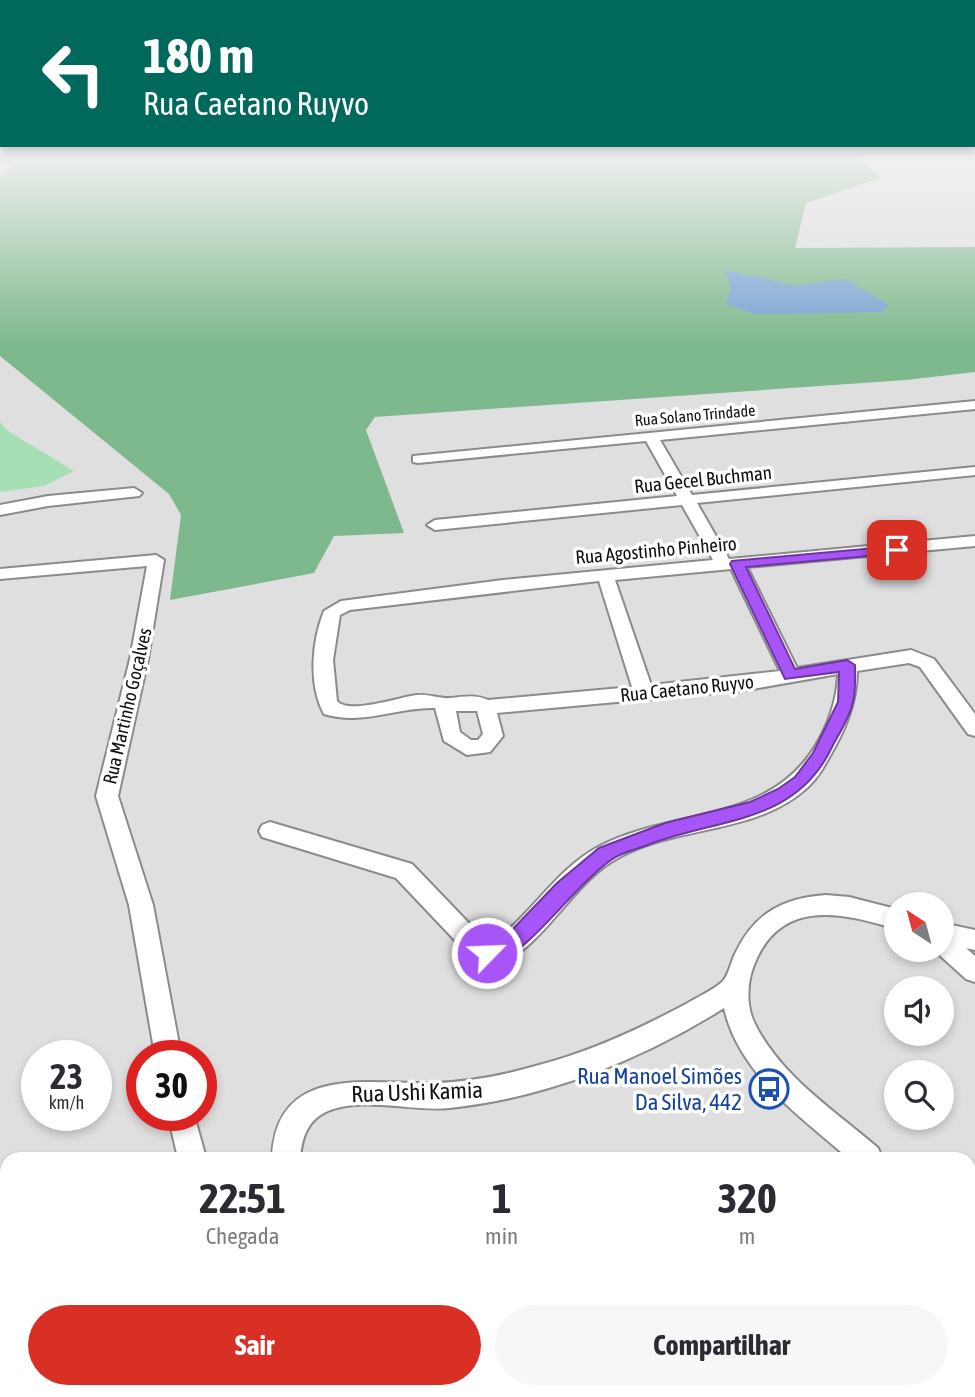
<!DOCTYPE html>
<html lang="pt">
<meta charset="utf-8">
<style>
body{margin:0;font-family:"Asap Condensed",sans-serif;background:#f7f7f7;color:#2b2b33;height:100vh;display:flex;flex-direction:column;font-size:26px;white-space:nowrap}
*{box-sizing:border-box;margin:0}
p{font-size:23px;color:#7c7c81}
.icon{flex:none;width:38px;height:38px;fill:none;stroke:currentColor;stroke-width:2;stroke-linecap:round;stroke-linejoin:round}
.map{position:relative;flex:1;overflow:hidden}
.drawer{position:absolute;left:0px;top:1152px;width:976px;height:247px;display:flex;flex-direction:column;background:#fff;border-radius:21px 21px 0 0;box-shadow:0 4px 10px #0003}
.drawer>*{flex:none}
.top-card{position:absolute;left:0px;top:0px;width:976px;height:147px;box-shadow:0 4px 10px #0003;background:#00695c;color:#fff;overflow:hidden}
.needle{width:46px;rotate:324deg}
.fabs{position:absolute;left:884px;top:892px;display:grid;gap:14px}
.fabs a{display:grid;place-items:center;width:70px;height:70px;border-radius:50%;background:#fff;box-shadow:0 4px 10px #0003;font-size:35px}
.speed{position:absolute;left:21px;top:1040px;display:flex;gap:14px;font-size:35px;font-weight:700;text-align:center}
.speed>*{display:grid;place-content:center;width:91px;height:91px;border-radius:50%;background:#fff;box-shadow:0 4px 10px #0003;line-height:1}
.speed small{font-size:18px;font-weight:400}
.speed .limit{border:10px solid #d22;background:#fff;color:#111}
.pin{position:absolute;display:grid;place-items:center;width:60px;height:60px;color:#fff;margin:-30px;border-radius:14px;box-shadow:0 4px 10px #0006}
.me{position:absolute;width:77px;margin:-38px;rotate:66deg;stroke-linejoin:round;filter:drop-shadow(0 0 5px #0008)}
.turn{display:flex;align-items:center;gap:24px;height:147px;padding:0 28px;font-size:32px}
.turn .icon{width:91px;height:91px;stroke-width:2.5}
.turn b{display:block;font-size:49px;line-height:60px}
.eta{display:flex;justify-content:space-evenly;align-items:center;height:119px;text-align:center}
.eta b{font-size:42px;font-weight:700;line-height:49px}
.primary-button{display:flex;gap:14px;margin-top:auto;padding:14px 28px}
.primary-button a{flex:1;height:80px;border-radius:42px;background:#d93025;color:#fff;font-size:28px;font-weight:700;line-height:80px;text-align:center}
.primary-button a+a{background:#f7f7f7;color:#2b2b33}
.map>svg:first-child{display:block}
.green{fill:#a7dfb5}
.forest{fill:#7eb88d}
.water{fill:#75a0d1}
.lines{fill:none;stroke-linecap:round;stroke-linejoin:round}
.minor-casing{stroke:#8b8b8c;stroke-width:4}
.minor{fill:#fff;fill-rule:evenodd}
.route{fill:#a855f7;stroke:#6d37a1;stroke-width:2}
.labels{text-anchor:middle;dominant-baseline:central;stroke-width:7;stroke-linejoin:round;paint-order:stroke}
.far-street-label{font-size:16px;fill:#111;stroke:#fff}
.street-label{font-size:19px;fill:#111;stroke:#fff}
.near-transit-label{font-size:23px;fill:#164399;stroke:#fff;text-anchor:end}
.near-street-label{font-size:23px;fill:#111;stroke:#fff}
</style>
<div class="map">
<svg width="975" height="1397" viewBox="0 0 975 1397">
<rect width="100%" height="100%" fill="#dfdfe0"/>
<path class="green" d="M 0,422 L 8,431 L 74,471 L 44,486 L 0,492 Z"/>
<path class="forest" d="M 0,151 L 854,151 L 880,178 L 806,203 L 795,248 L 975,247 L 975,372 L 906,380 L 375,417 L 366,430 L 404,533 L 334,536 L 314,573 L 170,600 L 181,515 L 169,494 L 0,356 L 0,176 L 11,165 L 0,163 Z"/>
<path class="water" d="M 725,270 L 797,286 L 844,279 L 889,305 L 882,312 L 755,314 L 726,304 L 731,289 Z"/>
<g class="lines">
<g class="minor-casing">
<path id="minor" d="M 975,401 L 975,409 L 660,440 L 692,495 L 975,467 L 975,475 L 697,503 L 729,559 L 975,536 L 975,546 L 747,567 L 797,668 L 911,650 L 934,659 L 975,714 L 975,736 L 968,734 L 920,667 L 909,663 L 857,671 C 857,699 848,723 835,747 C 827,761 820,776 808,787 C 754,837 670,824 611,862 C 570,888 541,949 497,965 L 468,954 L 396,878 L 262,837 L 259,831 L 262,825 L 270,822 L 412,864 L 484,939 L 494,942 C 532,914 557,868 600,846 C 674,808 769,824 816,745 C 829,723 837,700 838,674 L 747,690 L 497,713 L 503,736 L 490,752 L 467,755 L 444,741 L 435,708 C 396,707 363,726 324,714 C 308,685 312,641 324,611 L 341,601 L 503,580 L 713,560 L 682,505 L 435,530 L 427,525 L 435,520 L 677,496 L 646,441 L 418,463 L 413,462 L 413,456 ZM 731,569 L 780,671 L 651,685 L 615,580 ZM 599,581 L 632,687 L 488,700 C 475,694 464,697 450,698 C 440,699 429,694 417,695 C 399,697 349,715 337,701 L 333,660 L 340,615 L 350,610 ZM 456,711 L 477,711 L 483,734 L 478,740 L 471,740 L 460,732 Z
M 134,488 L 142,493 L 139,496 L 48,506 L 0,515 L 0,505 L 48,496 Z
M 156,555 L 164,560 L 148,659 L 118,796 L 153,905 L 181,1055 L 155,1055 L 129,905 L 96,796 L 130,659 L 147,566 L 0,579 L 0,569 Z
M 826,895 L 849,897 L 896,909 L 896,929 C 841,912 780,898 754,965 C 747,982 746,1005 754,1022 C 779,1075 835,1111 878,1148 L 882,1158 L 848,1158 C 800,1116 739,1074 724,1008 C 643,1059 546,1098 450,1108 C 412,1112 364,1096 328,1111 C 307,1120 302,1138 300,1158 L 272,1158 C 276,1062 370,1085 434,1083 C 470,1082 505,1075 539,1065 C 590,1052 639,1029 686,1004 C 697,997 712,991 722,982 C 728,977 731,962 735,954 C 754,913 783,898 826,895 Z
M 942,923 L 975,930 L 975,950 L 966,948 L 975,956 L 975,982 L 966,979 L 934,950 L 942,950 Z
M 168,1115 L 194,1115 L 206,1158 L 178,1158 Z
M 970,1224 L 975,1226 L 975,1258 L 970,1255 Z
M 975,1315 L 975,1349 L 970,1351 L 970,1318 Z
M 7,1329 L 7,1362 L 0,1365 L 0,1332 Z
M 236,1391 L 268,1391 L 270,1397 L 238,1397 Z
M 349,1391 L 391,1391 L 389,1397 L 347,1397 Z
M 852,1391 L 893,1391 L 891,1397 L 850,1397 Z"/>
</g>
<use href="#minor" class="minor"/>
</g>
<linearGradient id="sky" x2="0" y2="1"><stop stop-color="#7aacdf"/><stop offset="0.44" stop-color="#f1f1f1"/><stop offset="1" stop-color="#f1f1f1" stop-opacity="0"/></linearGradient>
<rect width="975" height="346" fill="url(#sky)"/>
<path class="route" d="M 897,546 L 904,550 L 902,553 L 746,567 L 795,669 L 847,660 L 855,665 C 855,677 856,691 853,702 C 850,717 840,732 833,745 C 796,826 717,817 645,846 C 634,850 620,853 611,860 C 575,885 531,950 497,962 L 480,959 L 477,953 L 480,947 L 494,945 L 507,935 L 557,883 L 599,848 L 665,823 L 750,802 L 778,789 L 795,777 L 813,753 L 838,702 L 839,672 L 785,679 L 730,564 L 732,561 Z"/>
<defs>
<g id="bus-ring" transform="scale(2.0125)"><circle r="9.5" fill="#fff" stroke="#1a4fb4" stroke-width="1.5"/><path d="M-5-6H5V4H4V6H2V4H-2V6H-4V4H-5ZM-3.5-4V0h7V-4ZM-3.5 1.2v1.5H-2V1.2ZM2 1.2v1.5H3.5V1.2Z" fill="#1a4fb4"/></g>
</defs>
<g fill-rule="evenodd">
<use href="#bus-ring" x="769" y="1089"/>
</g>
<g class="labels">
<g class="far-street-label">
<text transform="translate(695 415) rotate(-5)">Rua Solano Trindade</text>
</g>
<g class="street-label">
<text transform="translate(703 479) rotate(-6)">Rua Gecel Buchman</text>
<text transform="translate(656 550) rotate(-5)">Rua Agostinho Pinheiro</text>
<text transform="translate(687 688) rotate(-6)">Rua Caetano Ruyvo</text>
<text transform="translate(127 706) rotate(-77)">Rua Martinho Goçalves</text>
</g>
<g class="near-transit-label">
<text x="742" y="1076">Rua Manoel Simões<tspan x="742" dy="26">Da Silva, 442</tspan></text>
</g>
<g class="near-street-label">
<text transform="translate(417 1092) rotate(-2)">Rua Ushi Kamia</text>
</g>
</g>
</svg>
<div class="fabs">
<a><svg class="needle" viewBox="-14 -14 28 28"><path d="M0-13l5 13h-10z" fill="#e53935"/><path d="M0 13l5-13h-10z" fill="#7c7c81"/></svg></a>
<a><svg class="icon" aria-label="sound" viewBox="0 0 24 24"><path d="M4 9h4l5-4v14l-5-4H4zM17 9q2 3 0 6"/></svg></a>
<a><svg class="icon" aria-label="search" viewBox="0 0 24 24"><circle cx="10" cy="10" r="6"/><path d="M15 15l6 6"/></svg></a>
</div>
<div class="speed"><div>23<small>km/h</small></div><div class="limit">30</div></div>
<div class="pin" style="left:897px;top:550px;background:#d93025"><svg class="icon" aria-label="arrive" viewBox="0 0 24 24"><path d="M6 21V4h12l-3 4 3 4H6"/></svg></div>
<svg class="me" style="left:487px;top:953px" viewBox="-20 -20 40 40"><circle r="17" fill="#a855f7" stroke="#fff" stroke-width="3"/><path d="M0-11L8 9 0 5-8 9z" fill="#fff"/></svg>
<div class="top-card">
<div class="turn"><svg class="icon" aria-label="left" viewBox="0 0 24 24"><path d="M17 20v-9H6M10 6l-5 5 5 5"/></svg><div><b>180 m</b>Rua Caetano Ruyvo</div></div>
</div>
<section class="drawer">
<div class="eta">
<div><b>22:51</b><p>Chegada</p></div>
<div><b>1</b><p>min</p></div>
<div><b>320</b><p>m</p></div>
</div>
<div class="primary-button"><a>Sair</a><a>Compartilhar</a></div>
</section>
</div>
